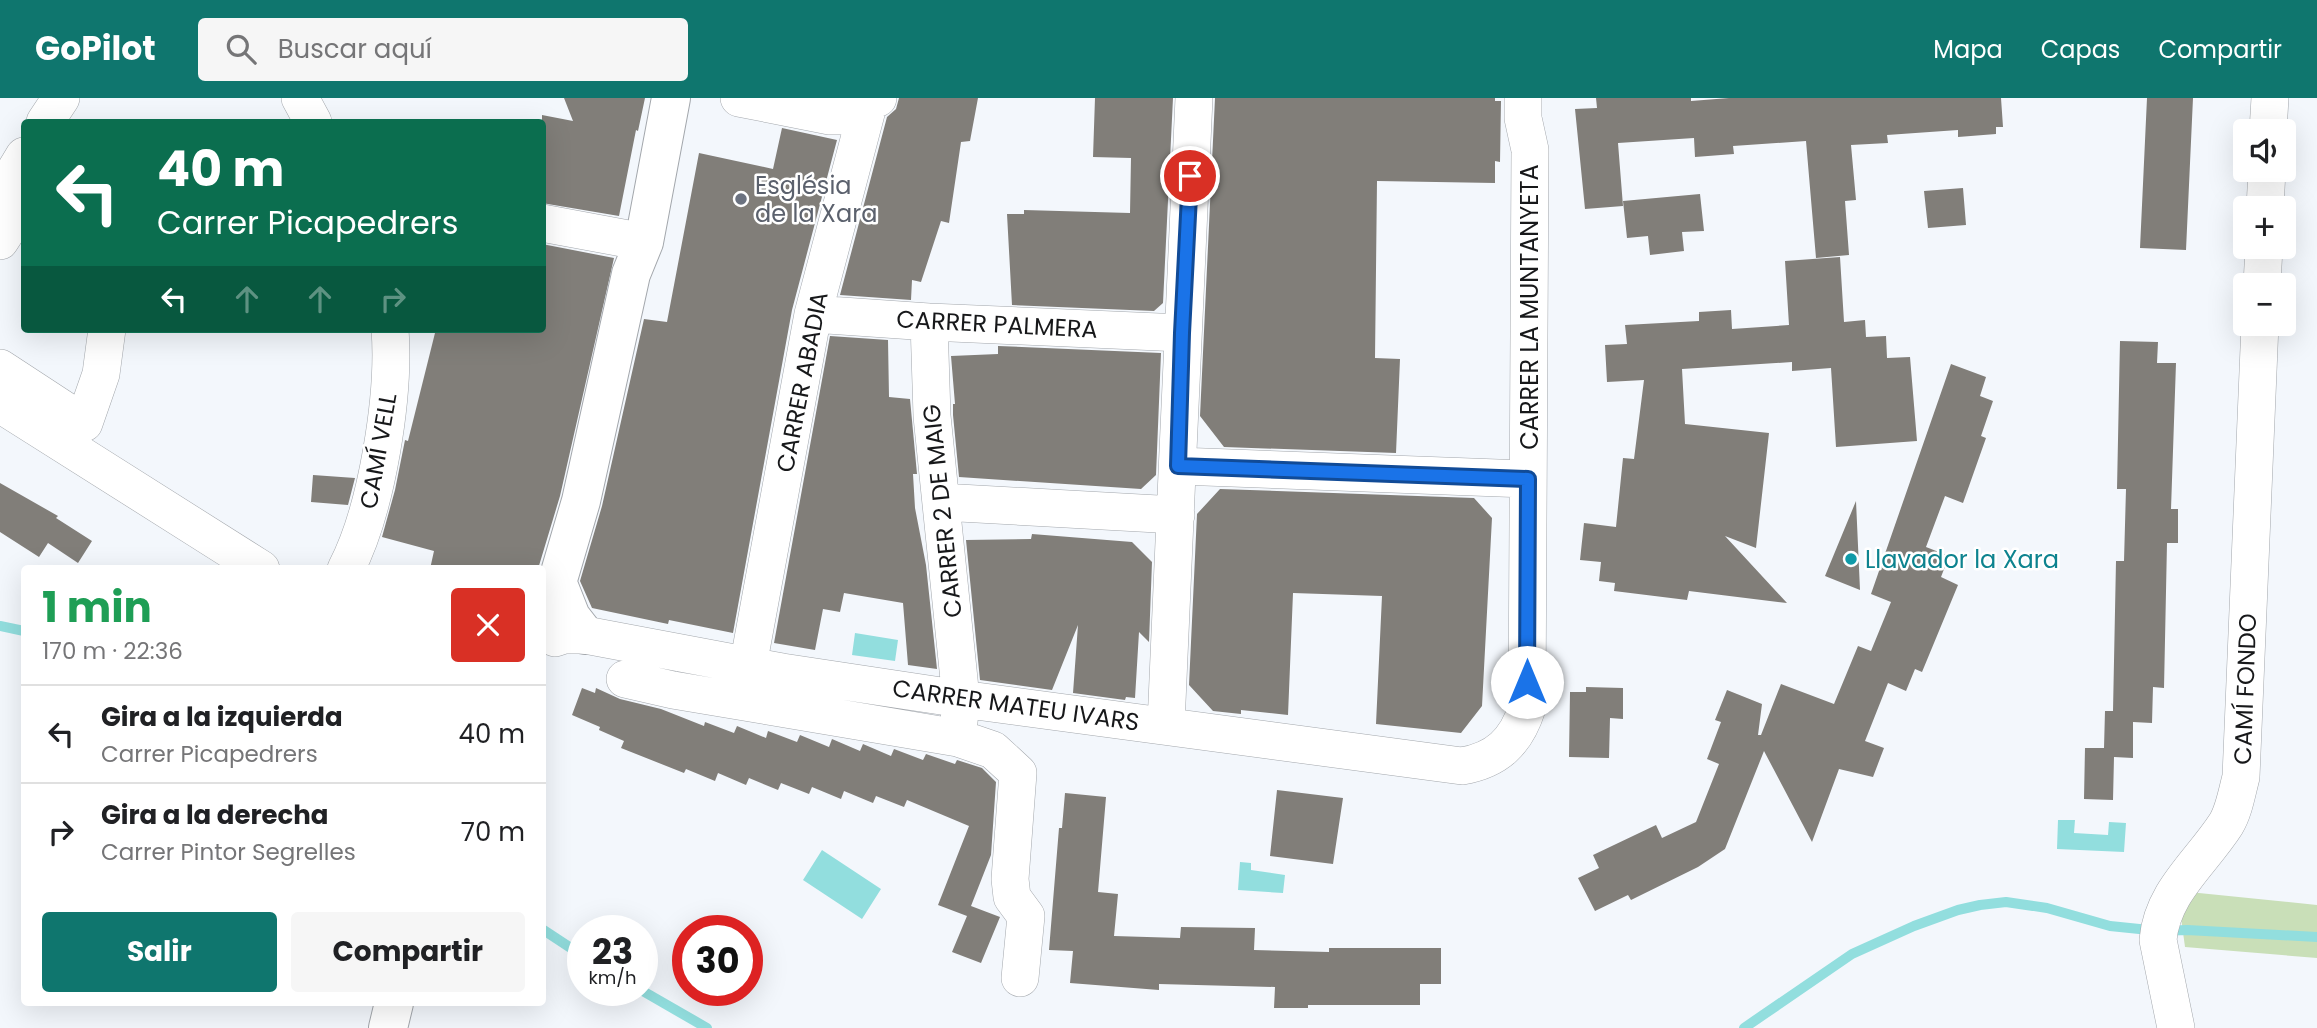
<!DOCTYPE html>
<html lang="es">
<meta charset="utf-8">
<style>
body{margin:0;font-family:Poppins,sans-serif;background:#f6f6f6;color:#202124;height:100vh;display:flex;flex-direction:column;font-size:26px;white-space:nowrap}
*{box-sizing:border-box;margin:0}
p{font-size:23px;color:#757577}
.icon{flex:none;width:38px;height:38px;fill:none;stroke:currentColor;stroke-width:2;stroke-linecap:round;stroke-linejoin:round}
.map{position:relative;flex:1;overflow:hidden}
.drawer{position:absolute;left:21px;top:467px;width:525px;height:441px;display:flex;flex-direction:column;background:#fff;border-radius:7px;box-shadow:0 7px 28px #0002}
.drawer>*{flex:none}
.guide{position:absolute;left:21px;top:21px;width:525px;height:214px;border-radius:7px;box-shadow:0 7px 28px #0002;background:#0b6e4f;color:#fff;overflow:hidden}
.tools{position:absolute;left:2233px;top:21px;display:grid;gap:14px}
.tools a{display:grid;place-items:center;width:63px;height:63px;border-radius:7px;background:#fff;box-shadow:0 7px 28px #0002;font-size:35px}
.speed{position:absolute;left:567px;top:817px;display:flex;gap:14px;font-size:35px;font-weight:700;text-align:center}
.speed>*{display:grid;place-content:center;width:91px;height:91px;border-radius:50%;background:#fff;box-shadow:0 7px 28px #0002;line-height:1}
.speed small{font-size:18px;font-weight:400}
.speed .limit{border:10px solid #d22;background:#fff;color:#111}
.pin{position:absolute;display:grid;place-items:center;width:60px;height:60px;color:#fff;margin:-30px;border:4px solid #fff;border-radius:50%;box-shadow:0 2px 7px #0007}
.me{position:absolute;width:77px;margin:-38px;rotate:0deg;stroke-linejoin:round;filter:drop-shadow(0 0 5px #0008)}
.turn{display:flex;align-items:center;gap:24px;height:147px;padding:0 21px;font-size:32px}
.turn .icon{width:91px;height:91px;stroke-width:2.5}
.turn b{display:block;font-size:49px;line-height:60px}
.lanes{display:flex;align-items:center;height:66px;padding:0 21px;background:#0003;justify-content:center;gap:35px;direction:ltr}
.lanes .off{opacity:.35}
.round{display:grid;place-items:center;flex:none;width:74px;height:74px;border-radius:7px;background:#f6f6f6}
.overview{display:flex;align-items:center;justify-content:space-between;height:119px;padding:0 21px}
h1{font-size:42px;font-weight:700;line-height:52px;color:#1e9e55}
.button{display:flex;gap:14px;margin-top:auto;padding:14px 21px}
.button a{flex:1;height:80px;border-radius:7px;background:#0f766e;color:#fff;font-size:28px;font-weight:700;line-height:80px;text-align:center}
.button a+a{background:#f6f6f6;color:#202124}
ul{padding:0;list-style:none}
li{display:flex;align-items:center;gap:21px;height:98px;padding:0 21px;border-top:2px solid #e0e0e0}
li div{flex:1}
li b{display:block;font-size:26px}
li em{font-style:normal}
header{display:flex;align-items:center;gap:42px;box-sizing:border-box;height:98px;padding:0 35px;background:#0f766e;color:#fff}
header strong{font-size:33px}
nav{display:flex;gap:38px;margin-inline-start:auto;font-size:24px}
.search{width:490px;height:63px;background:#f6f6f6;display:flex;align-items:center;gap:18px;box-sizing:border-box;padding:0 24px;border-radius:7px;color:#757577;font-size:26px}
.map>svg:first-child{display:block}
.green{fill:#c9dfb8}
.water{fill:#92dede}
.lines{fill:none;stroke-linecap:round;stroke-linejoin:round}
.stream{stroke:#92dede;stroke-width:10}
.building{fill:#817e79}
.minor-casing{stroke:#a3a7ac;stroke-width:38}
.major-casing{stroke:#a3a7ac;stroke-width:40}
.minor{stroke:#fff;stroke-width:37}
.major{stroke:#fff;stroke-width:38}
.route-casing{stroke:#114b97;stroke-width:18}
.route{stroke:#1a73e8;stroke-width:12}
.worship-dot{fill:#6b7280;stroke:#fff;stroke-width:2.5}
.culture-dot{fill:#0f9aa8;stroke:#fff;stroke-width:2.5}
.labels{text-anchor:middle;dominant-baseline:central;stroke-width:5;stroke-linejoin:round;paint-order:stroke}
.worship-label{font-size:24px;fill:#5b616d;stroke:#fff;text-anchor:start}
.street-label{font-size:24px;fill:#17181a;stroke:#fff}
.culture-label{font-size:24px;fill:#0d838f;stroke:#fff;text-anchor:start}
</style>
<header>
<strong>GoPilot</strong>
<div class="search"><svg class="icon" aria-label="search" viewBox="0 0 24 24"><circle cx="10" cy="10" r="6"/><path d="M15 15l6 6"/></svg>Buscar aquí</div>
<nav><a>Mapa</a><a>Capas</a><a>Compartir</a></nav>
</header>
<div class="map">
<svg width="2317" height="930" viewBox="0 0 2317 930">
<rect width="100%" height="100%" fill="#f3f7fc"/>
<path class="green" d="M 2189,794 L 2317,807 L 2317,860 L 2185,849 L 2180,812 Z"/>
<path class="water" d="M 855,535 L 898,542 L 895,563 L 852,557 Z
M 2058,722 L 2075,722 L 2074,735 L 2108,737 L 2109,724 L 2126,725 L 2124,754 L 2057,751 Z
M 822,752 L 881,791 L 862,821 L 803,782 Z
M 1240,764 L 1251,765 L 1251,772 L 1285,777 L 1283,795 L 1238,792 Z"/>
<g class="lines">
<path class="stream" d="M 0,528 L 24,533
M 542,831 L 583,858
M 641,892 L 707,930
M 1744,930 L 1852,856 L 1914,828 L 1958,812 L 1980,807 L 2006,804 L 2047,810 L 2110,828 L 2159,833 L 2187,832 L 2317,839"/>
</g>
<path class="building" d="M 564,0 L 645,0 L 638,33 L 636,32 L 619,118 L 542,105 L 542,17 L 573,23 Z
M 899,0 L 978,0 L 970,43 L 961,44 L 949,125 L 941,123 L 921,184 L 912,182 L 911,202 L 840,197 L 887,19 L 896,11 Z
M 1095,0 L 1173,0 L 1163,205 L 1154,213 L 1012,207 L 1007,116 L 1024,116 L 1024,112 L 1130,115 L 1131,60 L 1093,59 Z
M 1215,0 L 1495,0 L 1495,3 L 1501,3 L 1500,64 L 1495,63 L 1495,85 L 1377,83 L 1375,260 L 1400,261 L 1396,355 L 1224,349 L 1200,318 Z
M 1596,0 L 1691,0 L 1691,3 L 1729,0 L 2001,0 L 2003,29 L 1996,29 L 1996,36 L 1958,39 L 1958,32 L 1887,37 L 1888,45 L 1851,47 L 1856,102 L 1845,103 L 1849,157 L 1816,160 L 1806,43 L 1733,48 L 1734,56 L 1695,59 L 1694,40 L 1618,45 L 1623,108 L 1585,111 L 1575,11 L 1597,10 Z
M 2147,0 L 2193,0 L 2186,152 L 2140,150 Z
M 782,30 L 837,42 L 792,212 L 733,535 L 669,522 L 668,526 L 592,510 L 580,483 L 602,408 L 644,221 L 667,224 L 699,55 L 773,71 Z
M 1963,90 L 1966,127 L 1928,130 L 1924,93 Z
M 1700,96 L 1704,133 L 1682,134 L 1684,153 L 1650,157 L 1648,138 L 1627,140 L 1623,103 Z
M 542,146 L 614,160 L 560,398 L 538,471 L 430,471 L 434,453 L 382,439 L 395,392 L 405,342 L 408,343 L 436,231 L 542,231 Z
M 1840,159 L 1844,224 L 1865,222 L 1866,239 L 1886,238 L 1887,260 L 1910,259 L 1917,343 L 1836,349 L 1831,270 L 1792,273 L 1792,264 L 1682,271 L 1685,326 L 1769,335 L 1756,450 L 1725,438 L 1787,505 L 1689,493 L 1687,502 L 1614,493 L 1615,485 L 1599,483 L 1601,464 L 1580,462 L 1584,425 L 1616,429 L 1623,360 L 1634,361 L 1644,282 L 1607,284 L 1605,247 L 1627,246 L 1625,227 L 1699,223 L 1699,214 L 1731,212 L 1732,231 L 1789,227 L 1785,163 Z
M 830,238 L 888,242 L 889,299 L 910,301 L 917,376 L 913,376 L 915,410 L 926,467 L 937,571 L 908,567 L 903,505 L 844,495 L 840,514 L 823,511 L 815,552 L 774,545 Z
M 2120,243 L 2158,244 L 2157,265 L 2176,265 L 2171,411 L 2178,411 L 2178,445 L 2167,445 L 2164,590 L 2153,589 L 2152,625 L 2133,624 L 2133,660 L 2114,659 L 2113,702 L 2084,701 L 2085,650 L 2104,650 L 2105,613 L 2113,613 L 2116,463 L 2124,463 L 2126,391 L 2117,391 Z
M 998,248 L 1161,255 L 1156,377 L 1141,391 L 959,379 L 953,317 L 953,306 L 955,306 L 951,258 L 998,256 Z
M 1951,266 L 1986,279 L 1980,298 L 1993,303 L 1981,338 L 1986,340 L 1963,405 L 1945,398 L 1926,449 L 1949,458 L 1941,479 L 1958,487 L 1922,574 L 1915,571 L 1906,593 L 1888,585 L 1865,643 L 1884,650 L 1873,679 L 1839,671 L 1812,744 L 1764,653 L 1725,751 L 1698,769 L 1631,802 L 1628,797 L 1595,813 L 1578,780 L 1599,770 L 1593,757 L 1656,727 L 1662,740 L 1696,724 L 1719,666 L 1707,661 L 1721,624 L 1715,622 L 1727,592 L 1762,606 L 1758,637 L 1761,637 L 1781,586 L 1834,606 L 1858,548 L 1871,553 L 1891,504 L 1871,496 Z
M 313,377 L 355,380 L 348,407 L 311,404 Z
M 0,385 L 58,418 L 56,420 L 92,443 L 78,465 L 48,445 L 39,459 L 0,434 Z
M 1220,391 L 1474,400 L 1492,420 L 1482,608 L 1461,635 L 1376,626 L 1382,498 L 1293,495 L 1288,617 L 1241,612 L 1241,616 L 1213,613 L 1189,587 L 1197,416 Z
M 1856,403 L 1860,492 L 1825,478 Z
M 1032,436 L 1132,444 L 1152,464 L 1149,544 L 1139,534 L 1135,600 L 1126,599 L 1125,602 L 1073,595 L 1078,527 L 1052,592 L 980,582 L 966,442 L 1031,441 Z
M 1586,589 L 1623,590 L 1623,621 L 1610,620 L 1609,660 L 1569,659 L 1570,594 L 1586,594 Z
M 582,590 L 595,595 L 596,590 L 620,601 L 661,611 L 704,628 L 705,624 L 734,635 L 737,628 L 766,640 L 768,633 L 797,644 L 800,637 L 829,649 L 832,641 L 860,653 L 863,646 L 891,658 L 894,651 L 923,662 L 926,656 L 955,666 L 957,662 L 982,670 L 996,684 L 991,757 L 971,808 L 1000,819 L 981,865 L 952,854 L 967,818 L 938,807 L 969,728 L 907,702 L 904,709 L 876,698 L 873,705 L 844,693 L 841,701 L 812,689 L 809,696 L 781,685 L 778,692 L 749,680 L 746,687 L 718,675 L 715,683 L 686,671 L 684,675 L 621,650 L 624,643 L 599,632 L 600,629 L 572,617 Z
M 1277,692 L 1343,700 L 1333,766 L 1270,758 Z
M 1065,695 L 1106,699 L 1098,794 L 1118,796 L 1114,838 L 1180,840 L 1181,829 L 1255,830 L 1254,852 L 1329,854 L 1329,850 L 1441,850 L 1441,886 L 1420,886 L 1420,907 L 1308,907 L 1308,910 L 1274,910 L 1275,889 L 1159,886 L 1159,892 L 1070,885 L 1073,853 L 1049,852 L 1059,730 L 1062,730 Z"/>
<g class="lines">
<g class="minor-casing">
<path id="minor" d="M 300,0 L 313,24
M 739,0 L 830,18 L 840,18 L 878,0
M 45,24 L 61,0
M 2268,33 L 2270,0
M 0,98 L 24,58
M 2265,110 L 2267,72
M 542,125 L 644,144
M 0,143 L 24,106
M 2262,187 L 2264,149
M 813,216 L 929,224 L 1182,235
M 929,224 L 932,318 L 961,601 L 959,624
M 0,270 L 84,325 L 101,276 L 107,231
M 0,306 L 261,471
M 1178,368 L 1528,381
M 941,404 L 1176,417
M 346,471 C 377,412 395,297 390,231
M 555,540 L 564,537 L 585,537 L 782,574 L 961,601 L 1462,668 C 1497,662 1516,644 1527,610 L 1530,52 L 1523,20 L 1523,0
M 748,568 L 813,216 L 869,4
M 625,581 L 673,592 L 958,640 L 993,652 L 1018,675 L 1010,781 L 1012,799 L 1026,818 L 1020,880
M 1166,627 C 1176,418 1183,209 1194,0
M 2176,930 L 2158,842 C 2162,794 2201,765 2226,726 C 2234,713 2237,694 2241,679 L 2260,226"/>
</g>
<g class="major-casing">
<path id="major" d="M 558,486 L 571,519 L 585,537
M 542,536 L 581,403 L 631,176 L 644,144 L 671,0
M 388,930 L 394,905"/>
</g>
<use href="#minor" class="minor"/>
<use href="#major" class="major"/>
</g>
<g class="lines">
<g class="route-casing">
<path id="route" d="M 1190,78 L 1182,235 L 1178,368 L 1528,381 L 1527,584"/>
</g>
<use href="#route" class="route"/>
</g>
<circle class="worship-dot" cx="741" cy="101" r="7"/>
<circle class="culture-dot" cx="1851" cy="461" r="7"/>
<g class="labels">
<g class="worship-label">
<text x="755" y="87">Església<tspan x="755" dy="28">de la Xara</tspan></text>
</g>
<g class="street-label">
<text transform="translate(1529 209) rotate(-90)">CARRER LA MUNTANYETA</text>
<text transform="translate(997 226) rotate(3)">CARRER PALMERA</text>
<text transform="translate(802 284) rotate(-79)">CARRER ABADIA</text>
<text transform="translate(378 353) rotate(-80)">CAMÍ VELL</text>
<text transform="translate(942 413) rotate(-96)">CARRER 2 DE MAIG</text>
<text transform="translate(2245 591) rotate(-88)">CAMÍ FONDO</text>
<text transform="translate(1016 607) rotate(8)">CARRER MATEU IVARS</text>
</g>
<g class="culture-label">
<text x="1865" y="461">Llavador la Xara</text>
</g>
</g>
</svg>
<div class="tools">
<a><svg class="icon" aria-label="sound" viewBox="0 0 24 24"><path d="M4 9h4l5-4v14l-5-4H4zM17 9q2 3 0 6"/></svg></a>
<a>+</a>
<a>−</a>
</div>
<div class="speed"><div>23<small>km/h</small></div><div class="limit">30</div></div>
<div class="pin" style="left:1190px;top:78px;background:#d93025"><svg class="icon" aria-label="arrive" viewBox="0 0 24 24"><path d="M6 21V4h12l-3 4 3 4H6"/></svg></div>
<svg class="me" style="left:1527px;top:584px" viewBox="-20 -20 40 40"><circle r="19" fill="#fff"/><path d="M0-13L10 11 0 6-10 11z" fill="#1a73e8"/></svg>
<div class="guide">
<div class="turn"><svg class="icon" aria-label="left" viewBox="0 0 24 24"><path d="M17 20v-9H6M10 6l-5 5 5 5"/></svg><div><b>40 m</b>Carrer Picapedrers</div></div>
<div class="lanes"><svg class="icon" aria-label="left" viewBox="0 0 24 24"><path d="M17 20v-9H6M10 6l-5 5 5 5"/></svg><svg class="icon off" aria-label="ahead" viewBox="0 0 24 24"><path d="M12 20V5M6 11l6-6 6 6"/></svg><svg class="icon off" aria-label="ahead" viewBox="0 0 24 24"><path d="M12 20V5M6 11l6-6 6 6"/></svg><svg class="icon off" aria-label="right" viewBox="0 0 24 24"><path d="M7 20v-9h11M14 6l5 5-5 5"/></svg></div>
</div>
<section class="drawer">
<div class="overview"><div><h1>1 min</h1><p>170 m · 22:36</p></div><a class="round" style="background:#d93025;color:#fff"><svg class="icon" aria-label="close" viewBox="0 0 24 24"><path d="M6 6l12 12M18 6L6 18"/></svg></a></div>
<ul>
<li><svg class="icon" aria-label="left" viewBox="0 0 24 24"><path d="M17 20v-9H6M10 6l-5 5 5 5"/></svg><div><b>Gira a la izquierda</b><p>Carrer Picapedrers</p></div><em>40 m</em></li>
<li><svg class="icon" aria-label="right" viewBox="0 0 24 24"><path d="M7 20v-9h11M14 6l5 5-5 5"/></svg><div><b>Gira a la derecha</b><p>Carrer Pintor Segrelles</p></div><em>70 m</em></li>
</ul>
<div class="button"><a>Salir</a><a>Compartir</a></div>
</section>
</div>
